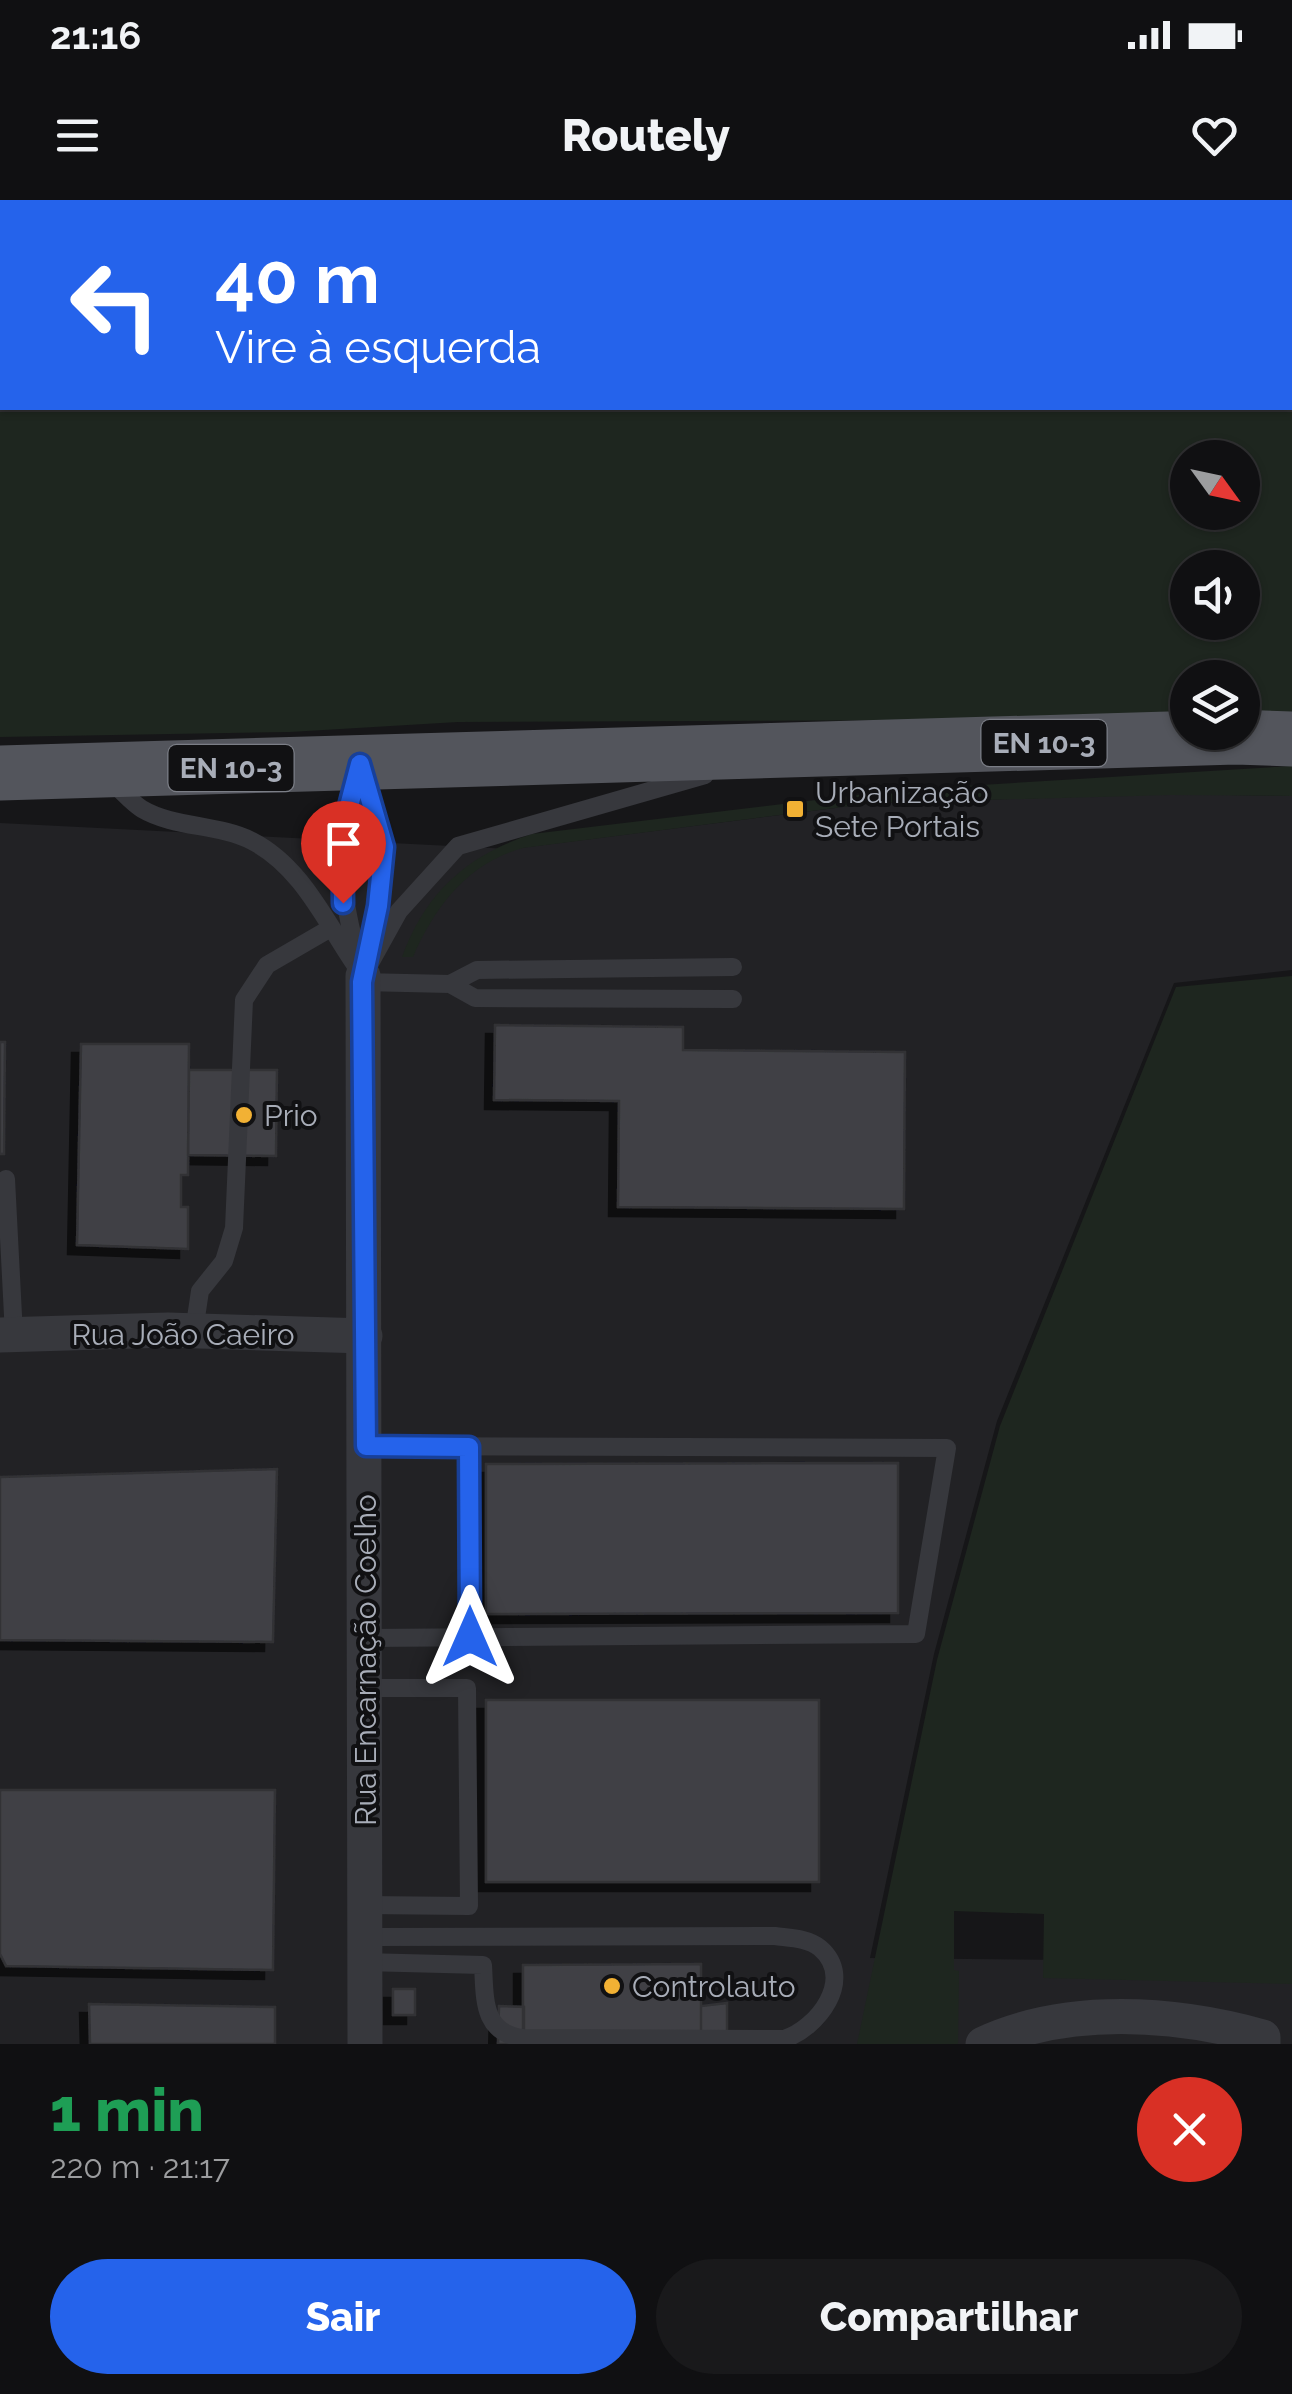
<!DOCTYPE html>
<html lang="pt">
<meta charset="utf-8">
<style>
body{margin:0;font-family:Raleway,sans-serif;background:#19191b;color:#f1f3f6;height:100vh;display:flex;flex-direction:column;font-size:38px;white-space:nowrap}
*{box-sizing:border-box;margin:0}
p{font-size:32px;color:#9c9d9f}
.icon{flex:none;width:55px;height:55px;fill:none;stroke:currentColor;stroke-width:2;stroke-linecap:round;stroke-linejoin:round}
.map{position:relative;height:1844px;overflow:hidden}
.side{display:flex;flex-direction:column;background:#101012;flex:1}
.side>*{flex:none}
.top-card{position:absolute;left:0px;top:0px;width:1292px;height:210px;box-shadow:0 2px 8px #0004,0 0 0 2px #303032;background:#2563eb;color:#fff;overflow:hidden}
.needle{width:65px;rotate:123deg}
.controls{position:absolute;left:1170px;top:240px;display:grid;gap:20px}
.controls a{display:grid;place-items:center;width:90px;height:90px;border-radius:50%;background:#101012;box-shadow:0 2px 8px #0004,0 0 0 2px #303032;font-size:50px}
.pin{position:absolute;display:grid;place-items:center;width:85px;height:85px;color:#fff;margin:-102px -42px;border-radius:50% 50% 50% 0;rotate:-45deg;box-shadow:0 0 10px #0007}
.pin .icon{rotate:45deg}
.me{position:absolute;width:110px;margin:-55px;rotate:0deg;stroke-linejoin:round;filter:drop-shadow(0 0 8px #0008)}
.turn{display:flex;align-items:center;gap:35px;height:210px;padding:0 50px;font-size:45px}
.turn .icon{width:130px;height:130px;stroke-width:2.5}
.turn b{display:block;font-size:70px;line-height:85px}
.round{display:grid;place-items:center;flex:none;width:105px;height:105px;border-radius:52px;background:#19191b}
.overview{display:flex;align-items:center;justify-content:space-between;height:170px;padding:0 50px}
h1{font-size:60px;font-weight:800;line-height:75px;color:#1e9e55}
.cta{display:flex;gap:20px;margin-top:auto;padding:20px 50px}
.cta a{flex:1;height:115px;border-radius:60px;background:#2563eb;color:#fff;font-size:40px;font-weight:800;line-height:115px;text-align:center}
.cta a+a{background:#19191b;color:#f1f3f6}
.status{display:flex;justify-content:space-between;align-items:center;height:70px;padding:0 50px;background:#101012;direction:ltr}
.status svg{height:28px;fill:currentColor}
header{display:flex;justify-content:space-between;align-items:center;height:130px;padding:0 50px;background:#101012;font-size:45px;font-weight:800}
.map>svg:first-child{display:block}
.built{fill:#222225}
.green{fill:#1e261f;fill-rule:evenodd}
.building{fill:#404145;stroke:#303034;stroke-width:2.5;filter:url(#shadow)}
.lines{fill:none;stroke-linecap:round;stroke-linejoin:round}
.lane{stroke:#37383d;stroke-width:18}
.street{stroke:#37383d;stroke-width:35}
.primary{stroke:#53555c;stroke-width:55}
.route-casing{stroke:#184099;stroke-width:25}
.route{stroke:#2563eb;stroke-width:18}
.poi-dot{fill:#f2b134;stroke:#111113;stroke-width:4}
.labels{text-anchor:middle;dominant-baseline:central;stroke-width:8;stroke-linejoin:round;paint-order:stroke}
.shield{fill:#111113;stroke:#7b7e86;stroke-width:2.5}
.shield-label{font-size:28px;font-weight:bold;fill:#a8adb8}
.poi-label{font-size:30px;fill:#a8adb8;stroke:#111113;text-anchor:start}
.street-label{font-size:30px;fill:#a8adb8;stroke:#111113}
</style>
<div class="status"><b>21:16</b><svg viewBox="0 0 49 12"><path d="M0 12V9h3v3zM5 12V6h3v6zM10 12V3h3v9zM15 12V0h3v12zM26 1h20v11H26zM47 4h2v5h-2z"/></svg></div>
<header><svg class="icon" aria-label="menu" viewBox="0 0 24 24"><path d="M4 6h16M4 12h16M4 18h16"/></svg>Routely<svg class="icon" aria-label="heart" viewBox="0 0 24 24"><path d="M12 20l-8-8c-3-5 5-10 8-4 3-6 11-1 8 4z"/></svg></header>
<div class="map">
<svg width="1292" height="1844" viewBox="0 0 1292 1844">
<defs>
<filter id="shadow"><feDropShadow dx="-9" dy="9" stdDeviation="0" flood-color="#0009"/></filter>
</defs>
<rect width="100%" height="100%" fill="#161618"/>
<path class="built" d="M 1171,594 L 1292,596 L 1292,770 L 1174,783 L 997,1221 L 934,1454 L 870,1758 L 1292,1762 L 1292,1844 L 0,1844 L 0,623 L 512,649 L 874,603 Z"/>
<path class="green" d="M 0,0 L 1292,0 L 1292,518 L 1243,519 L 1242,478 L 1188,478 L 1187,519 L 458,522 L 290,532 L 0,537 ZM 2,2 L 1290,2 L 1290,208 L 2,208 ZM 1188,258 L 1242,258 L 1242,312 L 1188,312 ZM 1188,368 L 1242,368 L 1242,422 L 1188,422 Z
M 1292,566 L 1292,596 L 1171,595 L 874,603 L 523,648 C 468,663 435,706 413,757 L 402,757 C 425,693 467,655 532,634 L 899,590 Z
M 1292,776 L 1292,1784 L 1043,1778 L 1044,1714 L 954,1711 L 954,1770 L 959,1771 L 958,1844 L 857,1844 L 937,1460 L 1000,1226 L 1176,787 Z"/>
<path class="building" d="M 495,825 L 683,827 L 683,850 L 905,852 L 904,1009 L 618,1007 L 619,901 L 494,900 Z
M 0,842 L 5,842 L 4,954 L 0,954 Z
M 81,844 L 189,844 L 188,975 L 181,975 L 181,1007 L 188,1007 L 188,1049 L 77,1045 Z
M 189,870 L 277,870 L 276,956 L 188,955 Z
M 898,1263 L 898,1413 L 486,1414 L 486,1264 Z
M 277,1269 L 273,1442 L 0,1440 L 0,1277 Z
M 486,1500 L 819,1500 L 819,1682 L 486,1682 Z
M 0,1590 L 275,1590 L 273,1770 L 6,1766 L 0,1754 Z
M 701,1764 L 701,1844 L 523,1844 L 523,1765 Z
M 393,1789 L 415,1789 L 415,1815 L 393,1815 Z
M 727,1803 L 727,1844 L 701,1844 L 701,1806 Z
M 89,1804 L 275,1807 L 275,1844 L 90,1844 Z
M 499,1806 L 524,1807 L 524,1844 L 498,1844 Z"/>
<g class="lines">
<path class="lane" d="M 358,571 C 337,652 338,685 360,765
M 362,571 L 384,647 L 367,756
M 113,583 C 122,591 132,603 142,609 C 174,628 219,624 252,641 C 305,668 329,730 363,776
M 363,776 L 399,711 L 458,646 L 705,575
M 362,782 L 450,784 L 477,770 L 733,767
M 450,784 L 475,798 L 733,799
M 6,979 L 14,1135
M 194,1131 L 200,1091 L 224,1061 L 234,1028 L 244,800 L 267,765 L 329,729
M 366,1246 L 947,1248 L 916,1434 L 366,1438
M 469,1247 L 470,1437
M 364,1705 L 469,1706 L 467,1488 L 367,1488
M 363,1762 L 483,1765 C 485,1799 482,1833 523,1838 L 784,1839 C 817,1829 856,1779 820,1748 C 808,1738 790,1738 775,1736 L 365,1737"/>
<path class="street" d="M 363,776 L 365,1844
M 0,1135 L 168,1130 L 365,1136
M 983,1844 C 1067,1805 1174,1812 1263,1837 L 1263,1844"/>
<path class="primary" d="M 0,573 L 1236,537 L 1292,539"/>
</g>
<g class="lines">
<g class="route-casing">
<path id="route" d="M 343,703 L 342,633 L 360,564 L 384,647 L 378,706 L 362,782 L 366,1246 L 469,1247 L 470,1437"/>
</g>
<use href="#route" class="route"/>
</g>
<g class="poi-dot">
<rect x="785" y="599" width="20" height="20" rx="5"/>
<circle cx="244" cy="915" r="10"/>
<circle cx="612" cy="1786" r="10"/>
</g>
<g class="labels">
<g class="shield">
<rect x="981.5" y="520" width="125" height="46" rx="8"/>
<rect x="168.5" y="545" width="125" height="46" rx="8"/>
</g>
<g class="shield-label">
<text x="1044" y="543">EN 10-3</text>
<text x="231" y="568">EN 10-3</text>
</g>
<g class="poi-label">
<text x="815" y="592">Urbanização<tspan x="815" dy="34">Sete Portais</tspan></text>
<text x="264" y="915">Prio</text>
<text x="632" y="1786">Controlauto</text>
</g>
<g class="street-label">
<text x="183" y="1134">Rua João Caeiro</text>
<text transform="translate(365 1460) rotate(-90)">Rua Encarnação Coelho</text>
</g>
</g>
</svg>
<div class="controls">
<a><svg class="needle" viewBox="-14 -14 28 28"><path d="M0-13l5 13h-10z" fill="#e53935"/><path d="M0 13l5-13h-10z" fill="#9c9d9f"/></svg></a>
<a><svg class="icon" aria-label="sound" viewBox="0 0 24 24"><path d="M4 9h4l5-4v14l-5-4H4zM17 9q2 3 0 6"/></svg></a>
<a><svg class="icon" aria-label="layers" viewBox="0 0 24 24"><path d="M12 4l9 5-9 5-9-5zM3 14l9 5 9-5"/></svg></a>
</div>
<div class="pin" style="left:343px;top:703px;background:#d93025"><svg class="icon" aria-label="arrive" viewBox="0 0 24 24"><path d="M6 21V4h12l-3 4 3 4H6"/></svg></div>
<svg class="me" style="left:470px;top:1437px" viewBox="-20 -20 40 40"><path d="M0-17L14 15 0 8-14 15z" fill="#2563eb" stroke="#fff" stroke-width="4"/></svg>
<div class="top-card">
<div class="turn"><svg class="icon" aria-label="left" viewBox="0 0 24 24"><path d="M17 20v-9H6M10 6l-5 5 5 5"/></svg><div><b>40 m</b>Vire à esquerda</div></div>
</div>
</div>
<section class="side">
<div class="overview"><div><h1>1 min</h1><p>220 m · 21:17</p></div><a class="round" style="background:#d93025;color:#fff"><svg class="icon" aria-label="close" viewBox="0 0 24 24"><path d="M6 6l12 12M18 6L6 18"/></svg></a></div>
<div class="cta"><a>Sair</a><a>Compartilhar</a></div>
</section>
